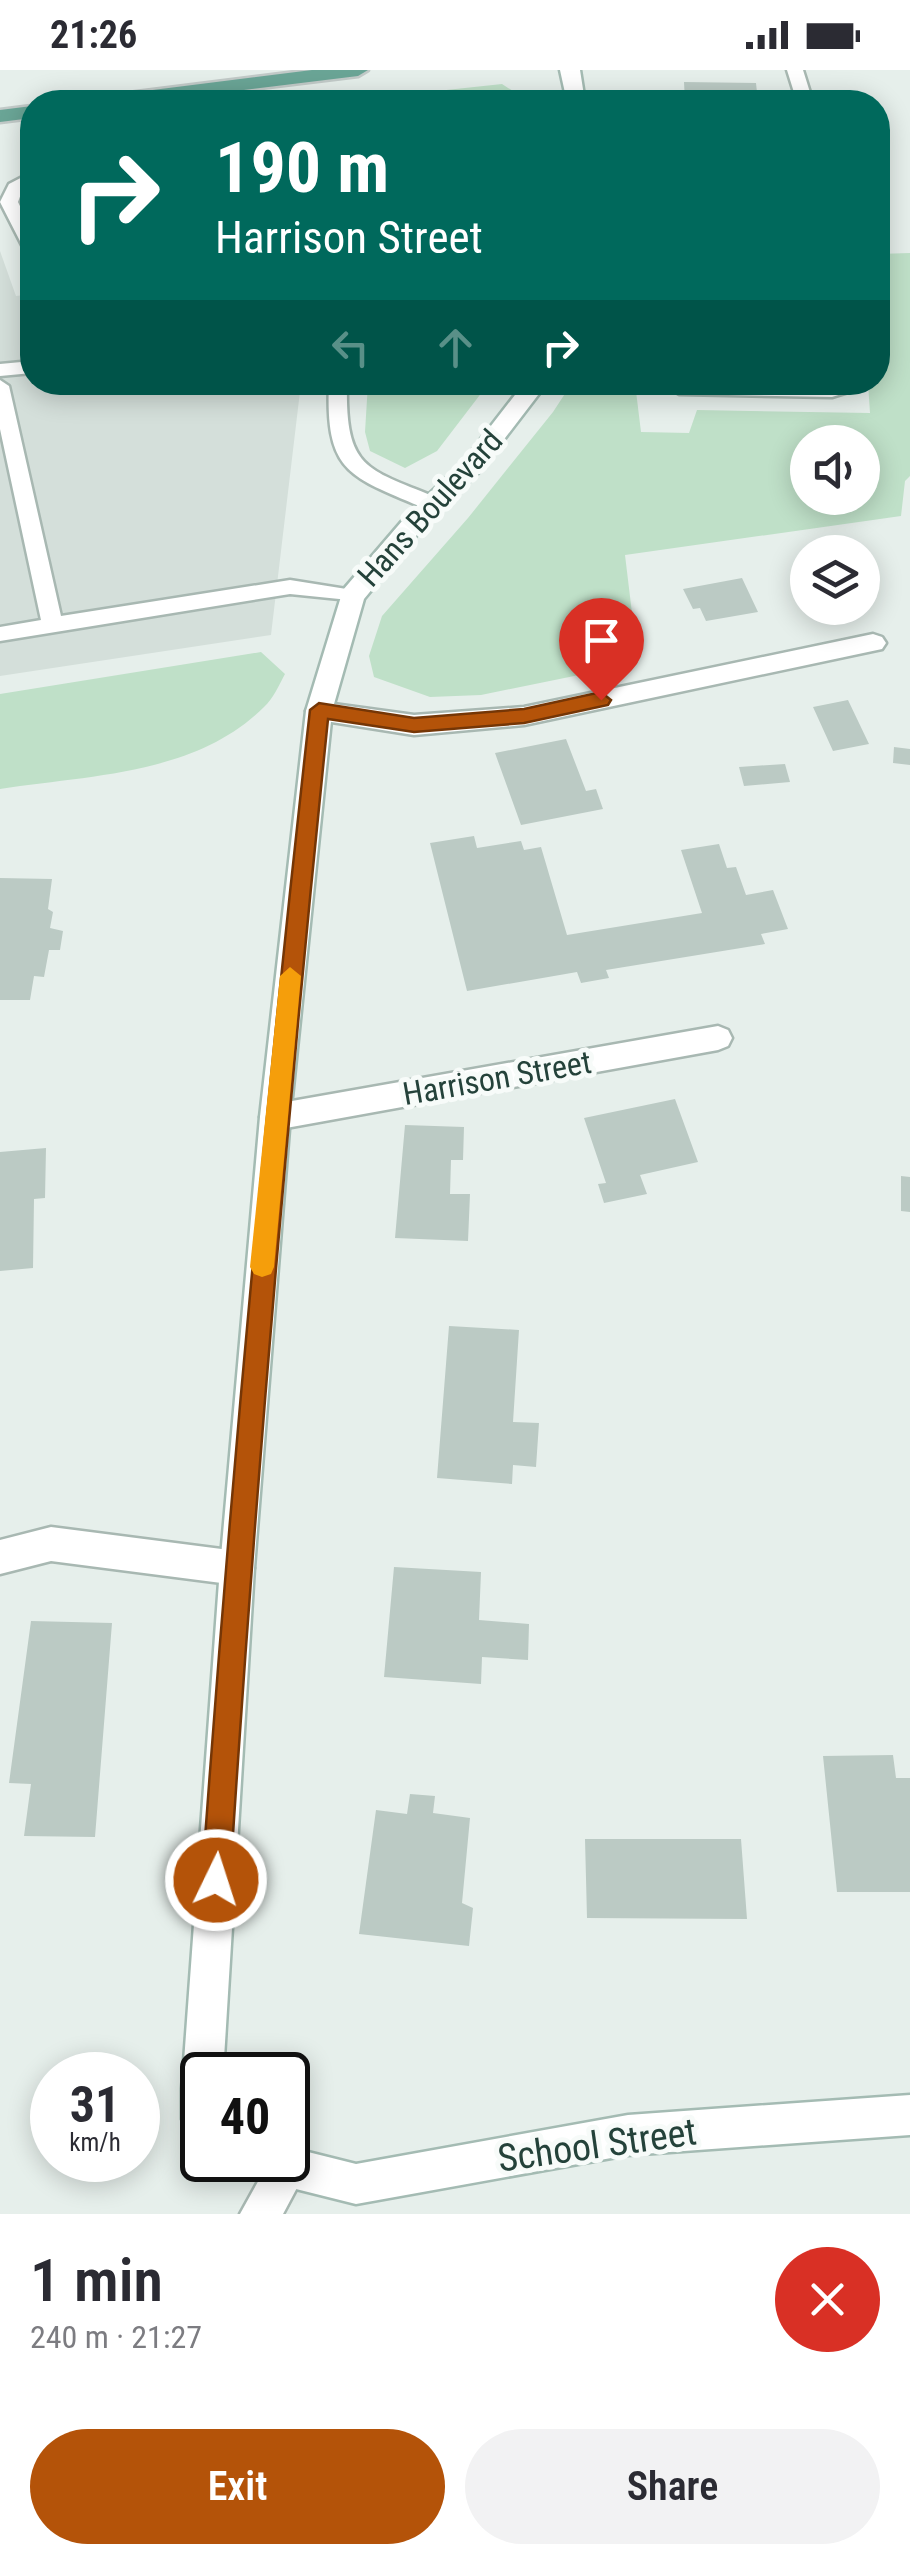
<!DOCTYPE html>
<meta charset="utf-8">
<style>
body{margin:0;font-family:"Roboto Condensed",sans-serif;background:#f2f2f3;color:#2b2b33;height:100vh;display:flex;flex-direction:column;font-size:38px;white-space:nowrap}
*{box-sizing:border-box;margin:0}
p{font-size:32px;color:#7c7c81}
.icon{flex:none;width:55px;height:55px;fill:none;stroke:currentColor;stroke-width:2;stroke-linecap:round;stroke-linejoin:round}
.map{position:relative;height:2144px;overflow:hidden}
.sheet{display:flex;flex-direction:column;background:#fff;flex:1}
.sheet>*{flex:none}
.top-card{position:absolute;left:20px;top:20px;width:870px;height:305px;border-radius:40px;box-shadow:0 5px 25px #0003;background:#00695c;color:#fff;overflow:hidden}
.controls{position:absolute;left:790px;top:355px;display:grid;gap:20px}
.controls a{display:grid;place-items:center;width:90px;height:90px;border-radius:50%;background:#fff;box-shadow:0 5px 25px #0003;font-size:50px}
.speed{position:absolute;left:30px;top:1982px;display:flex;gap:20px;font-size:50px;font-weight:700;text-align:center}
.speed>*{display:grid;place-content:center;width:130px;height:130px;border-radius:50%;background:#fff;box-shadow:0 5px 25px #0003;line-height:1}
.speed small{font-size:25px;font-weight:400}
.speed .limit{border:5px solid #111;border-radius:15px;background:#fff;color:#111}
.pin{position:absolute;display:grid;place-items:center;width:85px;height:85px;color:#fff;margin:-102px -42px;border-radius:50% 50% 50% 0;rotate:-45deg;box-shadow:0 0 10px #0007}
.pin .icon{rotate:45deg}
.me{position:absolute;width:110px;margin:-55px;rotate:4deg;stroke-linejoin:round;filter:drop-shadow(0 0 8px #0008)}
.turn{display:flex;align-items:center;gap:35px;height:210px;padding:0 30px;font-size:45px}
.turn .icon{width:130px;height:130px;stroke-width:2.5}
.turn b{display:block;font-size:70px;line-height:85px}
.lanes{display:flex;align-items:center;height:95px;padding:0 30px;background:#0003;justify-content:center;gap:50px;direction:ltr}
.lanes .off{opacity:.35}
.round{display:grid;place-items:center;flex:none;width:105px;height:105px;border-radius:52px;background:#f2f2f3}
.overview{display:flex;align-items:center;justify-content:space-between;height:170px;padding:0 30px}
h1{font-size:60px;font-weight:600;line-height:75px}
.action{display:flex;gap:20px;margin-top:auto;padding:20px 30px}
.action a{flex:1;height:115px;border-radius:60px;background:#b45309;color:#fff;font-size:40px;font-weight:600;line-height:115px;text-align:center}
.action a+a{background:#f2f2f3;color:#2b2b33}
.status{display:flex;justify-content:space-between;align-items:center;height:70px;padding:0 50px;background:#fff;direction:ltr}
.status svg{height:28px;fill:currentColor}
.map>svg:first-child{display:block}
.built{fill:#d4dfda}
.green{fill:#bfe0c8;fill-rule:evenodd}
.building{fill:#bbcac4}
.lines{fill:none;stroke-linecap:round;stroke-linejoin:round}
.lane-casing{stroke:#a8b8b2;stroke-width:5}
.street-casing{stroke:#a8b8b2;stroke-width:5}
.secondary-casing{stroke:#a4bbb3;stroke-width:5}
.primary-casing{stroke:#c2cac8;stroke-width:5}
.lane{fill:#fff;fill-rule:evenodd}
.street{fill:#fff;fill-rule:evenodd}
.secondary{fill:#fff;fill-rule:evenodd}
.primary{fill:#6aa596;fill-rule:evenodd}
.route{fill:#b45309;stroke:#753606;stroke-width:2.5}
.slow{fill:#f59e0b}
.labels{text-anchor:middle;dominant-baseline:central;stroke-width:10;stroke-linejoin:round;paint-order:stroke}
.street-label{font-size:32px;fill:#24423a;stroke:#f7fbf9}
.near-street-label{font-size:38px;fill:#24423a;stroke:#f7fbf9}
</style>
<div class="status"><b>21:26</b><svg viewBox="0 0 49 12"><path d="M0 12V9h3v3zM5 12V6h3v6zM10 12V3h3v9zM15 12V0h3v12zM26 1h20v11H26zM47 4h2v5h-2z"/></svg></div>
<div class="map">
<svg width="910" height="2144" viewBox="0 0 910 2144">
<rect width="100%" height="100%" fill="#e6efeb"/>
<path class="built" d="M 0,181 L 16,226 L 32,224 L 32,312 L 301,313 L 271,565 L 0,606 Z"/>
<path class="green" d="M 502,14 L 530,32 L 335,32 Z
M 910,183 L 910,406 L 905,411 L 901,446 L 625,485 L 638,593 L 481,625 L 430,627 L 374,607 L 369,586 L 382,546 L 468,448 L 553,342 L 572,313 L 635,313 L 641,362 L 689,363 L 697,340 L 870,343 L 868,313 L 878,312 L 878,184 ZM 808,372 L 862,372 L 862,428 L 808,428 Z
M 368,313 L 368,312 L 489,313 L 437,381 L 405,398 L 370,381 L 365,362 Z
M 261,582 L 285,604 C 279,615 273,629 264,637 C 196,705 90,705 0,719 L 0,624 Z"/>
<path class="building" d="M 684,12 L 756,13 L 758,32 L 685,32 Z
M 742,508 L 758,542 L 706,551 L 700,538 L 693,539 L 683,519 Z
M 848,630 L 869,674 L 833,681 L 813,637 Z
M 566,669 L 586,721 L 596,719 L 603,739 L 521,755 L 495,683 Z
M 894,677 L 910,679 L 910,695 L 893,693 Z
M 785,694 L 790,712 L 744,716 L 739,697 Z
M 474,766 L 477,778 L 521,771 L 524,780 L 541,777 L 567,865 L 702,843 L 681,780 L 719,774 L 727,798 L 736,797 L 746,825 L 773,820 L 788,859 L 761,864 L 765,874 L 606,900 L 609,908 L 581,913 L 577,902 L 467,921 L 430,773 Z
M 0,808 L 52,809 L 48,839 L 53,842 L 50,858 L 63,861 L 60,880 L 49,880 L 44,907 L 34,906 L 30,930 L 0,930 Z
M 675,1029 L 698,1092 L 640,1105 L 647,1124 L 604,1133 L 598,1114 L 606,1113 L 584,1048 Z
M 405,1055 L 464,1057 L 463,1090 L 451,1090 L 450,1124 L 470,1124 L 468,1171 L 395,1168 Z
M 46,1078 L 45,1128 L 34,1129 L 33,1198 L 0,1201 L 0,1082 Z
M 901,1106 L 910,1107 L 910,1142 L 901,1141 Z
M 449,1256 L 519,1260 L 513,1352 L 539,1353 L 536,1397 L 513,1395 L 512,1414 L 437,1408 Z
M 394,1497 L 481,1502 L 479,1550 L 529,1554 L 528,1590 L 482,1587 L 481,1614 L 384,1607 Z
M 31,1551 L 112,1553 L 95,1767 L 24,1766 L 31,1714 L 9,1713 Z
M 893,1685 L 896,1708 L 910,1708 L 910,1822 L 837,1822 L 823,1686 Z
M 410,1724 L 435,1726 L 433,1743 L 470,1748 L 462,1833 L 473,1838 L 469,1876 L 359,1864 L 376,1740 L 407,1744 Z
M 585,1769 L 741,1769 L 747,1849 L 587,1848 Z"/>
<g class="lines">
<g class="lane-casing">
<path id="lane" d="M 787,0 L 803,0 L 813,32 L 797,32 Z
M 32,102 L 32,114 L 22,121 L 18,132 L 32,161 L 32,182 L 23,177 L 0,132 L 9,114 Z
M 32,291 L 32,303 L 0,306 L 0,294 Z
M 0,310 L 9,316 L 61,546 L 290,510 L 359,521 L 359,531 L 290,524 L 0,571 L 0,557 L 41,550 L 0,359 Z
M 329,312 L 347,312 C 345,401 366,398 440,429 L 440,439 L 426,439 C 349,406 325,404 329,312 Z
M 660,312 L 831,315 L 852,312 L 848,322 L 832,327 L 679,324 Z"/>
</g>
<g class="street-casing">
<path id="street" d="M 873,564 L 882,567 L 886,573 L 882,579 L 524,655 L 414,665 L 319,650 L 310,648 L 306,641 L 310,634 L 319,632 L 414,645 L 524,637 Z
M 718,956 L 728,960 L 732,968 L 728,976 L 718,980 L 275,1060 L 264,1056 L 260,1047 L 264,1038 L 275,1034 Z
M 51,1457 L 237,1481 L 249,1486 L 254,1498 L 249,1510 L 237,1515 L 51,1491 L 0,1504 L 0,1470 Z
M 288,2079 L 301,2085 L 307,2099 L 283,2144 L 240,2144 L 270,2090 L 288,2090 Z"/>
</g>
<g class="secondary-casing">
<path id="secondary" d="M 560,0 L 580,0 L 585,32 L 567,32 Z
M 525,312 L 548,312 L 479,402 L 425,455 L 364,529 L 332,641 L 290,1047 L 254,1498 L 223,2005 L 202,2005 L 202,2069 L 188,2063 L 182,2049 L 182,2019 L 220,1498 L 260,1047 L 306,641 L 343,520 L 409,443 L 463,392 Z
M 910,2025 L 910,2065 L 628,2085 L 356,2134 L 260,2110 L 246,2104 L 240,2090 L 288,2090 L 288,2077 L 356,2094 L 628,2045 Z"/>
</g>
<g class="primary-casing">
<path id="primary" d="M 312,0 L 368,0 L 358,6 L 147,32 L 95,32 L 105,26 Z
M 32,36 L 32,48 L 0,52 L 0,40 Z"/>
</g>
<use href="#lane" class="lane"/>
<use href="#street" class="street"/>
<use href="#secondary" class="secondary"/>
<use href="#primary" class="primary"/>
</g>
<path class="route" d="M 601,622 L 611,630 L 608,635 L 524,653 L 414,662 L 328,649 C 288,1036 255,1422 230,1810 L 226,1820 L 216,1824 L 206,1820 L 202,1810 C 230,1419 266,1030 310,640 L 319,633 L 414,648 L 524,639 Z"/>
<path class="slow" d="M 290,897 L 301,906 L 274,1197 L 271,1204 L 262,1207 L 254,1204 L 250,1197 L 280,906 Z"/>
<g class="labels">
<g class="street-label">
<text transform="translate(430 438) rotate(-48)">Hans Boulevard</text>
<text transform="translate(497 1008) rotate(-10)">Harrison Street</text>
</g>
<g class="near-street-label">
<text transform="translate(597 2075) rotate(-8)">School Street</text>
</g>
</g>
</svg>
<div class="controls">
<a><svg class="icon" aria-label="sound" viewBox="0 0 24 24"><path d="M4 9h4l5-4v14l-5-4H4zM17 9q2 3 0 6"/></svg></a>
<a><svg class="icon" aria-label="layers" viewBox="0 0 24 24"><path d="M12 4l9 5-9 5-9-5zM3 14l9 5 9-5"/></svg></a>
</div>
<div class="speed"><div>31<small>km/h</small></div><div class="limit">40</div></div>
<div class="pin" style="left:601px;top:630px;background:#d93025"><svg class="icon" aria-label="arrive" viewBox="0 0 24 24"><path d="M6 21V4h12l-3 4 3 4H6"/></svg></div>
<svg class="me" style="left:216px;top:1810px" viewBox="-20 -20 40 40"><circle r="17" fill="#b45309" stroke="#fff" stroke-width="3"/><path d="M0-11L8 9 0 5-8 9z" fill="#fff"/></svg>
<div class="top-card">
<div class="turn"><svg class="icon" aria-label="right" viewBox="0 0 24 24"><path d="M7 20v-9h11M14 6l5 5-5 5"/></svg><div><b>190 m</b>Harrison Street</div></div>
<div class="lanes"><svg class="icon off" aria-label="left" viewBox="0 0 24 24"><path d="M17 20v-9H6M10 6l-5 5 5 5"/></svg><svg class="icon off" aria-label="ahead" viewBox="0 0 24 24"><path d="M12 20V5M6 11l6-6 6 6"/></svg><svg class="icon" aria-label="right" viewBox="0 0 24 24"><path d="M7 20v-9h11M14 6l5 5-5 5"/></svg></div>
</div>
</div>
<section class="sheet">
<div class="overview"><div><h1>1 min</h1><p>240 m · 21:27</p></div><a class="round" style="background:#d93025;color:#fff"><svg class="icon" aria-label="close" viewBox="0 0 24 24"><path d="M6 6l12 12M18 6L6 18"/></svg></a></div>
<div class="action"><a>Exit</a><a>Share</a></div>
</section>
